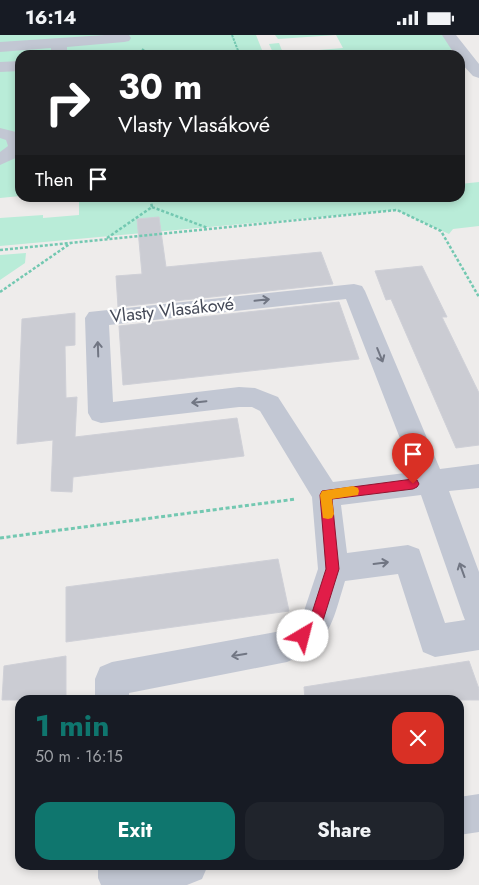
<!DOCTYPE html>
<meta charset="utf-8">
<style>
body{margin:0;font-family:Jost,sans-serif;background:#20242c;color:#f1f3f6;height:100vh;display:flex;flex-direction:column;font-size:19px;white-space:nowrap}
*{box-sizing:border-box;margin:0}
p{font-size:16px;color:#9ea1a6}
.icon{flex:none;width:28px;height:28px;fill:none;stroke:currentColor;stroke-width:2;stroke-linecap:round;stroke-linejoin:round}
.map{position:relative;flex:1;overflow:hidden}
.side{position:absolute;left:15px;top:660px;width:449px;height:175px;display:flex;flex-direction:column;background:#171b24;border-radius:15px;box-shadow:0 2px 8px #0003}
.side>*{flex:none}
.hud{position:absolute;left:15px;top:15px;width:450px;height:152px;border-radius:15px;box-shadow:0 2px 8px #0003;background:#202124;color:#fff;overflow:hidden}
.pin{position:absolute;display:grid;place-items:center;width:42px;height:42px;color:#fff;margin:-51px -21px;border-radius:50% 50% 50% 0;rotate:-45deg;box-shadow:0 0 5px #0007}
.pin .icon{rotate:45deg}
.me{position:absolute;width:55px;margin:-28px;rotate:37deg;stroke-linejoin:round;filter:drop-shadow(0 0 4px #0008)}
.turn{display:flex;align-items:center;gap:18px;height:105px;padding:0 20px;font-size:22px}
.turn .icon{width:65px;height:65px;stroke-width:2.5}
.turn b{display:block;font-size:35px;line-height:42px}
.then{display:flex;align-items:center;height:48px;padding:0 20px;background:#0003;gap:10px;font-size:19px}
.round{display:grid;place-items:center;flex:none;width:52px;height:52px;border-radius:15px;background:#20242c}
.overview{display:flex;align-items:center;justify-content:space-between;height:85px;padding:0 20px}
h1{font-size:30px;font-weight:700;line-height:38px;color:#0f766e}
.primary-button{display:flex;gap:10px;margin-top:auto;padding:10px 20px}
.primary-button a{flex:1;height:58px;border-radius:15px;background:#0f766e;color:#fff;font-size:20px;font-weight:700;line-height:58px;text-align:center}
.primary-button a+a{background:#20242c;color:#f1f3f6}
.status{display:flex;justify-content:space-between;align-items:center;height:35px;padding:0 25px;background:#171b24;direction:ltr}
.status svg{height:14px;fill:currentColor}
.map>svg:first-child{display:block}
.green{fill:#b9ecd8}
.building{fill:#cbccd3;stroke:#cfd0d7}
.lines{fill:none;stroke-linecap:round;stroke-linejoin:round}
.path-far2{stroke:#73c8b1;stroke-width:2;stroke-dasharray:2.5 1;stroke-linecap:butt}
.path-far1{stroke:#73c8b1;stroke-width:2.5;stroke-dasharray:3 2;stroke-linecap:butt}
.path{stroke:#73c8b1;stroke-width:3;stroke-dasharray:4 2.5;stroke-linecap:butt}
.minor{fill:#c2c7d3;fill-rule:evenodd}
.oneway{stroke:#717683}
.route{fill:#e11d48;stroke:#92132f}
.slow{fill:#f59e0b}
.labels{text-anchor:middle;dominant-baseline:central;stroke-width:4.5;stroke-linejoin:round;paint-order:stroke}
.street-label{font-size:18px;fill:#454a58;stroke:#fff}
</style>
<div class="status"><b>16:14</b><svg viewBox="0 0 49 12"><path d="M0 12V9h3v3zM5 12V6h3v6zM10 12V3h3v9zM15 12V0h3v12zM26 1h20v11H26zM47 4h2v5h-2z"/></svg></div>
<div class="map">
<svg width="479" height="850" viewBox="0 0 479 850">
<rect width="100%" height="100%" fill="#eeeceb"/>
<path class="green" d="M 0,0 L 256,0 L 264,20 L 20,20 L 20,161 L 0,163 Z
M 275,0 L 443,0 L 452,12 L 451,16 L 443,20 L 424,20 L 422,16 L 387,20 L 274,20 L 269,9 L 279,8 L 283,18 L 343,13 L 336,0 L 278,4 Z
M 479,147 L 479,191 L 453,194 L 449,199 L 396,175 L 0,211 L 0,183 L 43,180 L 43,183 L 79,180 L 79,164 L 84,163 L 196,162 L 197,166 L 223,163 L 224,166 L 236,165 L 236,162 L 460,162 L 460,149 Z
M 26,218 L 25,228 L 0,245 L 0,220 Z"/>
<path class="building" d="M 159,182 L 166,232 L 321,217 L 333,249 L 118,272 L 116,241 L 142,239 L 137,184 Z
M 422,231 L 447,282 L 442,282 L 479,358 L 479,410 L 456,413 L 391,264 L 386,265 L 375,236 Z
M 339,267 L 359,324 L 123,350 L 119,291 Z
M 75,278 L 75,310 L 65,311 L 66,363 L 77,362 L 75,402 L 237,383 L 244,421 L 73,442 L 72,457 L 51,456 L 53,405 L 17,409 L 22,284 Z
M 278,524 L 289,576 L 66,607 L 66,552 Z
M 66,621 L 66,665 L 2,665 L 4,631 Z
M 469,626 L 479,654 L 479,665 L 305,665 L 304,652 Z"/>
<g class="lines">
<path class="path-far2" d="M 232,0 L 239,18 L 236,20
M 142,14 L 152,20"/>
<path class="path-far1" d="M 152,172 L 208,193
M 107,203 L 152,172 L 150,162
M 0,215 L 397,175 L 441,196 L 479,262
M 0,257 L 71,208"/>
<path class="path" d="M 0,503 L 296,464"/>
<path class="minor" d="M 105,0 L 129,0 L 131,3 L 129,6 L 124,7 L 67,12 L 67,20 L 51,20 L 51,13 L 0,17 L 0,7 Z
M 442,0 L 456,0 L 479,29 L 479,43 L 473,41 L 460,27 L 460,20 L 455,20 Z
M 20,26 L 20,36 L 0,37 L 0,27 Z
M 0,93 L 20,98 L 20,121 L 0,130 L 0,117 L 8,111 L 6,105 L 0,103 Z
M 354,249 L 362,251 L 365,256 L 440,434 L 479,429 L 479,453 L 449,456 L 479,537 L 479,615 L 435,622 L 423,617 L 398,539 L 345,546 C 332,588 331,609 287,627 L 129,658 L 129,665 L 95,665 L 95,644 L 100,632 L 112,627 L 281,596 L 291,590 L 303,579 L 318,534 L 312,462 L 260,376 L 252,372 L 239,372 L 101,388 L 92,385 L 88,378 L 85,283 L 89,277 ZM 346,264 L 413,437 L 333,447 L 278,362 L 255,353 L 239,352 L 113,367 L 109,290 ZM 421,460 L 463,580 L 465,585 L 445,588 L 419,514 L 408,510 L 347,518 L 341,470 Z
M 479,759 L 479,797 L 459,800 L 459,762 Z
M 98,830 L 208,830 L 202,844 L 187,850 L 101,850 L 98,843 Z"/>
</g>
<defs><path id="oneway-shaft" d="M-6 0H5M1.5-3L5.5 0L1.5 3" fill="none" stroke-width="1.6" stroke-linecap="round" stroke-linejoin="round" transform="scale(1.25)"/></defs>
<g class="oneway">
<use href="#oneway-shaft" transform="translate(262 265) rotate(-6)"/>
<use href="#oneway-shaft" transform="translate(98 314) rotate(-92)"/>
<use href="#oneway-shaft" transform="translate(380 320) rotate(68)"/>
<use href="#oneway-shaft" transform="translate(199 367) rotate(174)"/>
<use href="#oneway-shaft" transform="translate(381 528) rotate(-7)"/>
<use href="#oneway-shaft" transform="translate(462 535) rotate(-110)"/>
<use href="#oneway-shaft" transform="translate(239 620) rotate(170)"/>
</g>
<path class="route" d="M 413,444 L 417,445 L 419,449 L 417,452 L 413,454 L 332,464 L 339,534 L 321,592 L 308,606 L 303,607 L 298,606 L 296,601 L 310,584 L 326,534 L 320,460 L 322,456 Z"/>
<path class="slow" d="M 353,451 L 358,453 L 359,456 L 358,460 L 332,464 L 334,479 L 332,483 L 328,484 L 323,483 L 320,460 L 322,456 Z"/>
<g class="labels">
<g class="street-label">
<text transform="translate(172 275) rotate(-6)">Vlasty Vlasákové</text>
</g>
</g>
</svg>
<div class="pin" style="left:413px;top:449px;background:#d93025"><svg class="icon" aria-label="arrive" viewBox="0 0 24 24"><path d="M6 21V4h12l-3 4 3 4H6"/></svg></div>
<svg class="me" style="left:303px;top:601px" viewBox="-20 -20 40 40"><circle r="19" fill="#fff"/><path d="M0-13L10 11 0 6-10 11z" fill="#e11d48"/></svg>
<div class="hud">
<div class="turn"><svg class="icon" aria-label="right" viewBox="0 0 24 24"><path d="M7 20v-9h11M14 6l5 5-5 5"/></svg><div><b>30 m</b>Vlasty Vlasákové</div></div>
<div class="then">Then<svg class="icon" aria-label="arrive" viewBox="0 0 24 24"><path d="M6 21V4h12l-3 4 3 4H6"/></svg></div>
</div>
<section class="side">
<div class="overview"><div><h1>1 min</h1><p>50 m · 16:15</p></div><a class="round" style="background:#d93025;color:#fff"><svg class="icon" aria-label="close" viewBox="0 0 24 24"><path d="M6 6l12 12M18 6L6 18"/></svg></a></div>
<div class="primary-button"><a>Exit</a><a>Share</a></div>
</section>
</div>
